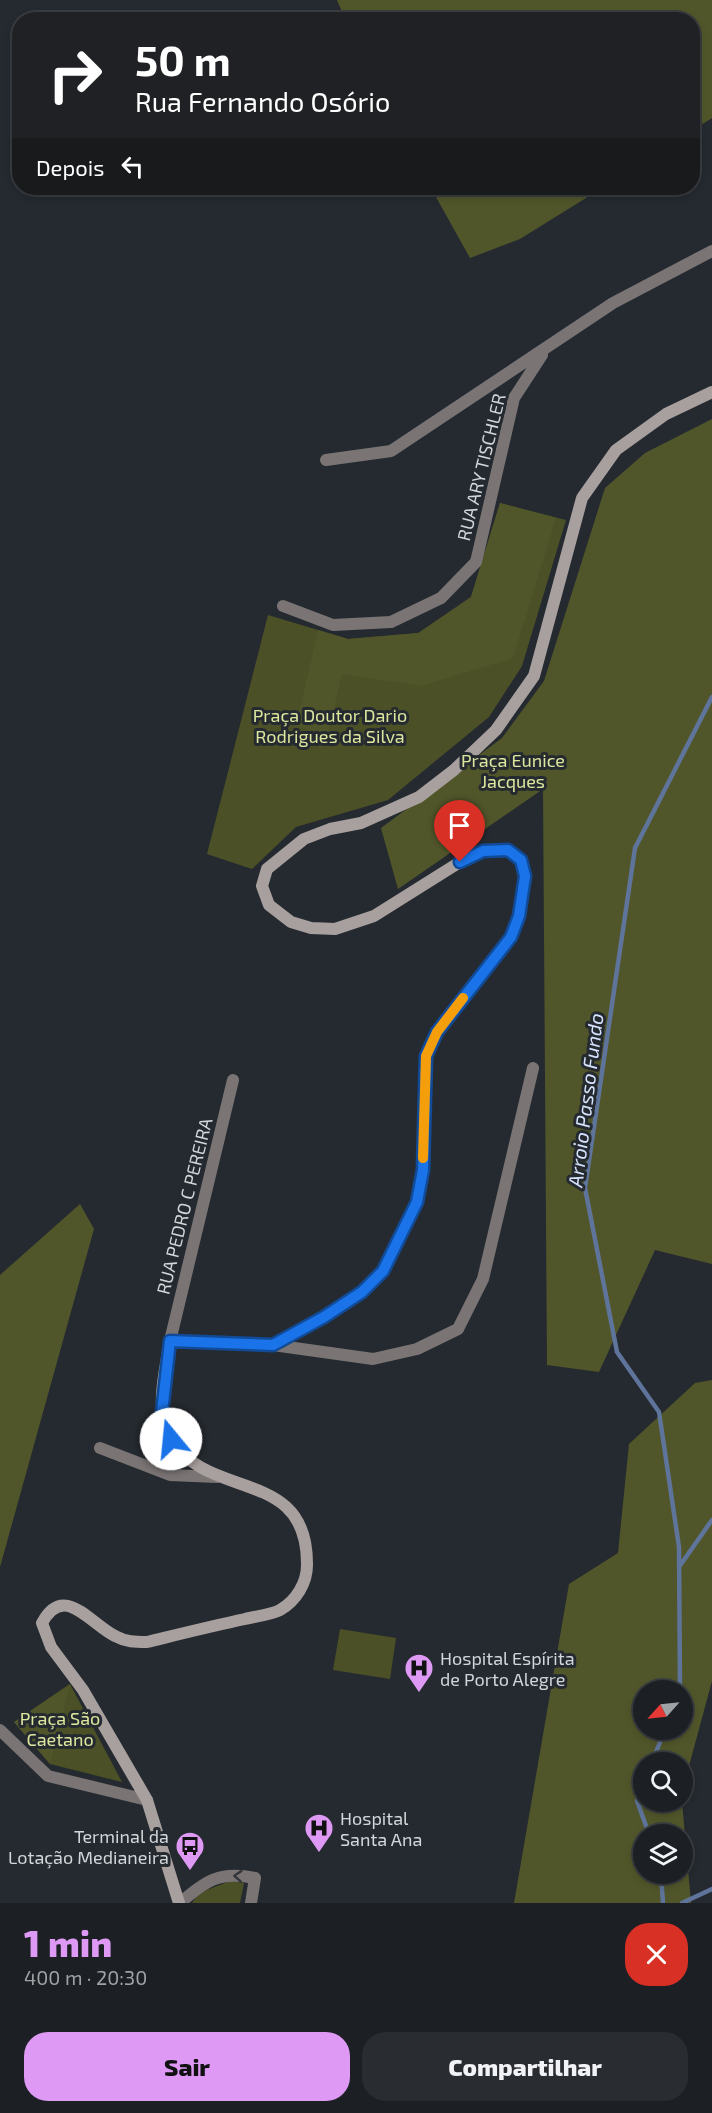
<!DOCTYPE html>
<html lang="pt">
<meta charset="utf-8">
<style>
body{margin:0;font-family:"Exo 2",sans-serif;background:#292d31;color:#f1f3f6;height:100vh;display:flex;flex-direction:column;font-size:22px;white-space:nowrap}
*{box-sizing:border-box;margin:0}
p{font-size:20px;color:#a0a3a6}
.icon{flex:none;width:33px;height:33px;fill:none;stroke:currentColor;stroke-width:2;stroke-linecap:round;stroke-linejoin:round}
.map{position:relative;height:1903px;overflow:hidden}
.side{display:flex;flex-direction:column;background:#1c2024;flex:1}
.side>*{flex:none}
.top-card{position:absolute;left:12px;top:12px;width:688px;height:183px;border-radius:24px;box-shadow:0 3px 9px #0003,0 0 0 2px #3a3e41;background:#202124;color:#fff;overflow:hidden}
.needle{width:39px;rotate:243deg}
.buttons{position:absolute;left:633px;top:1680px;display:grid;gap:12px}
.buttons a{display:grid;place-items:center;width:60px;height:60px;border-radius:50%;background:#1c2024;box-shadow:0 3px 9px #0003,0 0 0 2px #3a3e41;font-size:30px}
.pin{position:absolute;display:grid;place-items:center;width:51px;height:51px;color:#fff;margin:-62px -26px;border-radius:50% 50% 50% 0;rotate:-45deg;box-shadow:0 0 6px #0007}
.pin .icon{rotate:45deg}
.me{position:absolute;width:66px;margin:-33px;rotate:343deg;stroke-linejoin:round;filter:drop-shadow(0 0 4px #0008)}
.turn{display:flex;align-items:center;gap:21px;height:126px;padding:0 24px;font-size:27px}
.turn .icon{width:78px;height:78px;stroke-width:2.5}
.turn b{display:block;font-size:42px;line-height:51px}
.then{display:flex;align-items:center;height:57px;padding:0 24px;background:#0003;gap:12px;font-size:22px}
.round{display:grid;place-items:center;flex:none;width:63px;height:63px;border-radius:24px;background:#292d31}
.overview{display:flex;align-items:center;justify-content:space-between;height:102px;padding:0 24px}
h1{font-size:36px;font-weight:800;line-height:45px;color:#dd99f3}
.action{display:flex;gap:12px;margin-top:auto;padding:12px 24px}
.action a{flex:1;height:69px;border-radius:24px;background:#dd99f3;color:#111;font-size:24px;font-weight:800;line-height:69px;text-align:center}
.action a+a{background:#292d31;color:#f1f3f6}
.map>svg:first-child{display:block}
.green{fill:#4b5026}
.forest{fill:#51562a;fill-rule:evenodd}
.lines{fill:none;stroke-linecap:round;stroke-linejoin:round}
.stream{stroke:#5f749a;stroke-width:4.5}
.street{stroke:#7a7574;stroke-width:12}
.secondary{stroke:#a8a09e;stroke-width:12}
.oneway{stroke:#32353a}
.route-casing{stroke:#114b97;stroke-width:15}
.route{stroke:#1a73e8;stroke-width:10}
.slow{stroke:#f59e0b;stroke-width:10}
.labels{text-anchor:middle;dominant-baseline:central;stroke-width:6;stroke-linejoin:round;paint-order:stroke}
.street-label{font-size:18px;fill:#d2d6da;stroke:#252a30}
.park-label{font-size:18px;fill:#dde69d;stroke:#252a30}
.poi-label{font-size:18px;fill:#d2d6da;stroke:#252a30;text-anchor:start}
.water-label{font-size:20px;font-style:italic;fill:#d6e3fd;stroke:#252a30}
</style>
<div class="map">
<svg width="712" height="1903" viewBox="0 0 712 1903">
<rect width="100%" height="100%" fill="#252a30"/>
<path class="green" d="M 500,503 L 566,520 L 522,666 L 489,717 L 388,800 L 296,827 L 252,869 L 207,854 L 268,615 L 348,639 L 418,633 L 471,597 Z
M 340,1629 L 396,1638 L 390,1679 L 333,1670 Z
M 70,1684 L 122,1782 L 50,1764 L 14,1722 Z
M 230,1881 L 244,1883 L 240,1903 L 192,1903 L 199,1893 Z"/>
<path class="forest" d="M 337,0 L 712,0 L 712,118 L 693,130 L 693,20 L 345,19 Z
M 431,188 L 602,188 L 520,239 L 470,258 Z
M 712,419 L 712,1264 L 655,1250 L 599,1372 L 547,1365 L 543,789 L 398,889 L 381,828 L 502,738 L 544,681 L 605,488 L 645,453 Z
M 500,503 L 556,518 L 513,658 L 421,686 L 342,674 L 328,734 L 296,726 L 318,630 L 348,639 L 419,633 L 471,597 Z
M 80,1204 L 94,1229 L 0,1567 L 0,1275 Z
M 712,1380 L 712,1681 L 683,1788 L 682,1762 L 644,1762 L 644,1802 L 682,1802 L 691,1903 L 514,1903 L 569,1584 L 618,1553 L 629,1444 L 695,1383 ZM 644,1690 L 682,1690 L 682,1730 L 644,1730 ZM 682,1834 L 682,1874 L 644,1874 L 644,1834 Z
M 70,1684 L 50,1764 L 14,1722 Z"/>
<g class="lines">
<path class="stream" d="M 679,1567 L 712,1520
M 680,1690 L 679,1547 L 659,1412 L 617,1352 L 585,1188 L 635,848 L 712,697
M 652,1762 L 665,1730
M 644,1785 L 637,1801 L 649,1834
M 661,1874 L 663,1903
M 682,1903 L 712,1889"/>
<path class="street" d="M 326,460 L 391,451 L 613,303 L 712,251
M 283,606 L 333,625 L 391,622 L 441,598 L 476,562 L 514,398 L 542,355
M 170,1341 L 233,1080
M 273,1345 L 373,1359 L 417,1349 L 458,1329 L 483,1279 L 533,1068
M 100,1448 L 170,1475 L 217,1477
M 0,1730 L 48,1776 L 147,1800
M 180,1903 C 206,1880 220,1871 255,1878 L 251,1903"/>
<path class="secondary" d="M 179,1903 L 147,1800 L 83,1690 L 51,1647 L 42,1623 C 64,1582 90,1624 115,1636 C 126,1642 135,1642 147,1642 C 180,1634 212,1626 245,1619 C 256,1616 271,1615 280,1610 C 296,1601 307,1583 307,1565 C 308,1466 209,1502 171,1439 C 154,1411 165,1371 170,1341 L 273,1345 L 324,1317 L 362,1292 L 383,1271 L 417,1202 L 423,1170 L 426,1056 L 437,1032 L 511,937 L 519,916 L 526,876 L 521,860 L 508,850 L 483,851 L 460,862 L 374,916 L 335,929 L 311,928 L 291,922 L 269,905 L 262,886 L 267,869 L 304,839 L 330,829 L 361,823 L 419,797 L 454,770 L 496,730 L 534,676 L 582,498 L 616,450 L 666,414 L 712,392"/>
</g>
<defs><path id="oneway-chevron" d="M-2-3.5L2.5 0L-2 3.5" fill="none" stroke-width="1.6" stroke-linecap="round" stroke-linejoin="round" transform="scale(1.5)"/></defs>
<use class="oneway" href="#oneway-chevron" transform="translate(238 1876) rotate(-176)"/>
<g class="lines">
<g class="route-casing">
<path id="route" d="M 171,1439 L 162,1412 L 170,1341 L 273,1345 L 324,1317 L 362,1292 L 383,1271 L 417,1202 L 423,1170 L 426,1056 L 437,1032 L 511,937 L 519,916 L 525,876 L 521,860 L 508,850 L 483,851 L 460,862"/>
</g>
<use href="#route" class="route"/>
<path class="slow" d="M 423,1158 L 426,1056 L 437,1032 L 463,998"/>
</g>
<defs>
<g id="hospital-pin" transform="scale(1.5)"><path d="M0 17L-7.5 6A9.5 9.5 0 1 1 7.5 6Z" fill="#dd99f3" stroke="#252a30"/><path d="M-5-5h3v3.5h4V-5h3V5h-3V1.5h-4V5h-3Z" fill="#111"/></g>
<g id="bus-pin" transform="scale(1.5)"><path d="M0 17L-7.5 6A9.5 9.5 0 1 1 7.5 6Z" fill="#dd99f3" stroke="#252a30"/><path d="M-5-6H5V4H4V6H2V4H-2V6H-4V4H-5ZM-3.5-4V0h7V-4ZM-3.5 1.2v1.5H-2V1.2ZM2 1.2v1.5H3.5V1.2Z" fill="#111"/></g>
</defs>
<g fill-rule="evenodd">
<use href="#hospital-pin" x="419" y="1668"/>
<use href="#hospital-pin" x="319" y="1828"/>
<use href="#bus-pin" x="190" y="1846"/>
</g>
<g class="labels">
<g class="street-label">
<text transform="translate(481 467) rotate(-76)">RUA ARY TISCHLER</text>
<text transform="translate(184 1206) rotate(-76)">RUA PEDRO C PEREIRA</text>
</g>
<g class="park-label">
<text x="330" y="715">Praça Doutor Dario<tspan x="330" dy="21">Rodrigues da Silva</tspan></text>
<text x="513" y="760">Praça Eunice<tspan x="513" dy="21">Jacques</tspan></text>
<text x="60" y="1718">Praça São<tspan x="60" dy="21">Caetano</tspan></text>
</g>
<g class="poi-label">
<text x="440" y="1658">Hospital Espírita<tspan x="440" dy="21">de Porto Alegre</tspan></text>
<text x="340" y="1818">Hospital<tspan x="340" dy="21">Santa Ana</tspan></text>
<text x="169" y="1836" text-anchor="end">Terminal da<tspan x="169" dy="21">Lotação Medianeira</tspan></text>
</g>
<g class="water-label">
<text transform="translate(585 1100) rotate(-83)">Arroio Passo Fundo</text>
</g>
</g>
</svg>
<div class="buttons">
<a><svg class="needle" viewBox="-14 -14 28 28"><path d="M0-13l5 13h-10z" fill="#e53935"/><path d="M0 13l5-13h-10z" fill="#a0a3a6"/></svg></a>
<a><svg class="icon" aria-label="search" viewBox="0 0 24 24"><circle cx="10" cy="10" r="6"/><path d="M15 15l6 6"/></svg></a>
<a><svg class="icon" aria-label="layers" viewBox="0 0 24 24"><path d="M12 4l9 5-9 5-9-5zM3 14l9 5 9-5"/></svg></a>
</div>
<div class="pin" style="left:460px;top:862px;background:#d93025"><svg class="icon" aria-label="arrive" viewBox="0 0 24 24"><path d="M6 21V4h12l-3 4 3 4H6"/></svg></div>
<svg class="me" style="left:171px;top:1439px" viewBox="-20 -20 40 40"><circle r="19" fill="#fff"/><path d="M0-13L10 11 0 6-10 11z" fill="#1a73e8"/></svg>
<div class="top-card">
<div class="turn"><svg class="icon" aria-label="right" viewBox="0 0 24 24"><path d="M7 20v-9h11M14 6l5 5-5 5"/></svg><div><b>50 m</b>Rua Fernando Osório</div></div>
<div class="then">Depois<svg class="icon" aria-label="left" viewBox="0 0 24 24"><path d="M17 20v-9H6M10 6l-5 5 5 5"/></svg></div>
</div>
</div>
<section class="side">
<div class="overview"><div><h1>1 min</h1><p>400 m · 20:30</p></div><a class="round" style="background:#d93025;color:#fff"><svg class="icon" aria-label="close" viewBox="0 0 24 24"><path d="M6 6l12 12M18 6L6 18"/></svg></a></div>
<div class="action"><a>Sair</a><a>Compartilhar</a></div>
</section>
